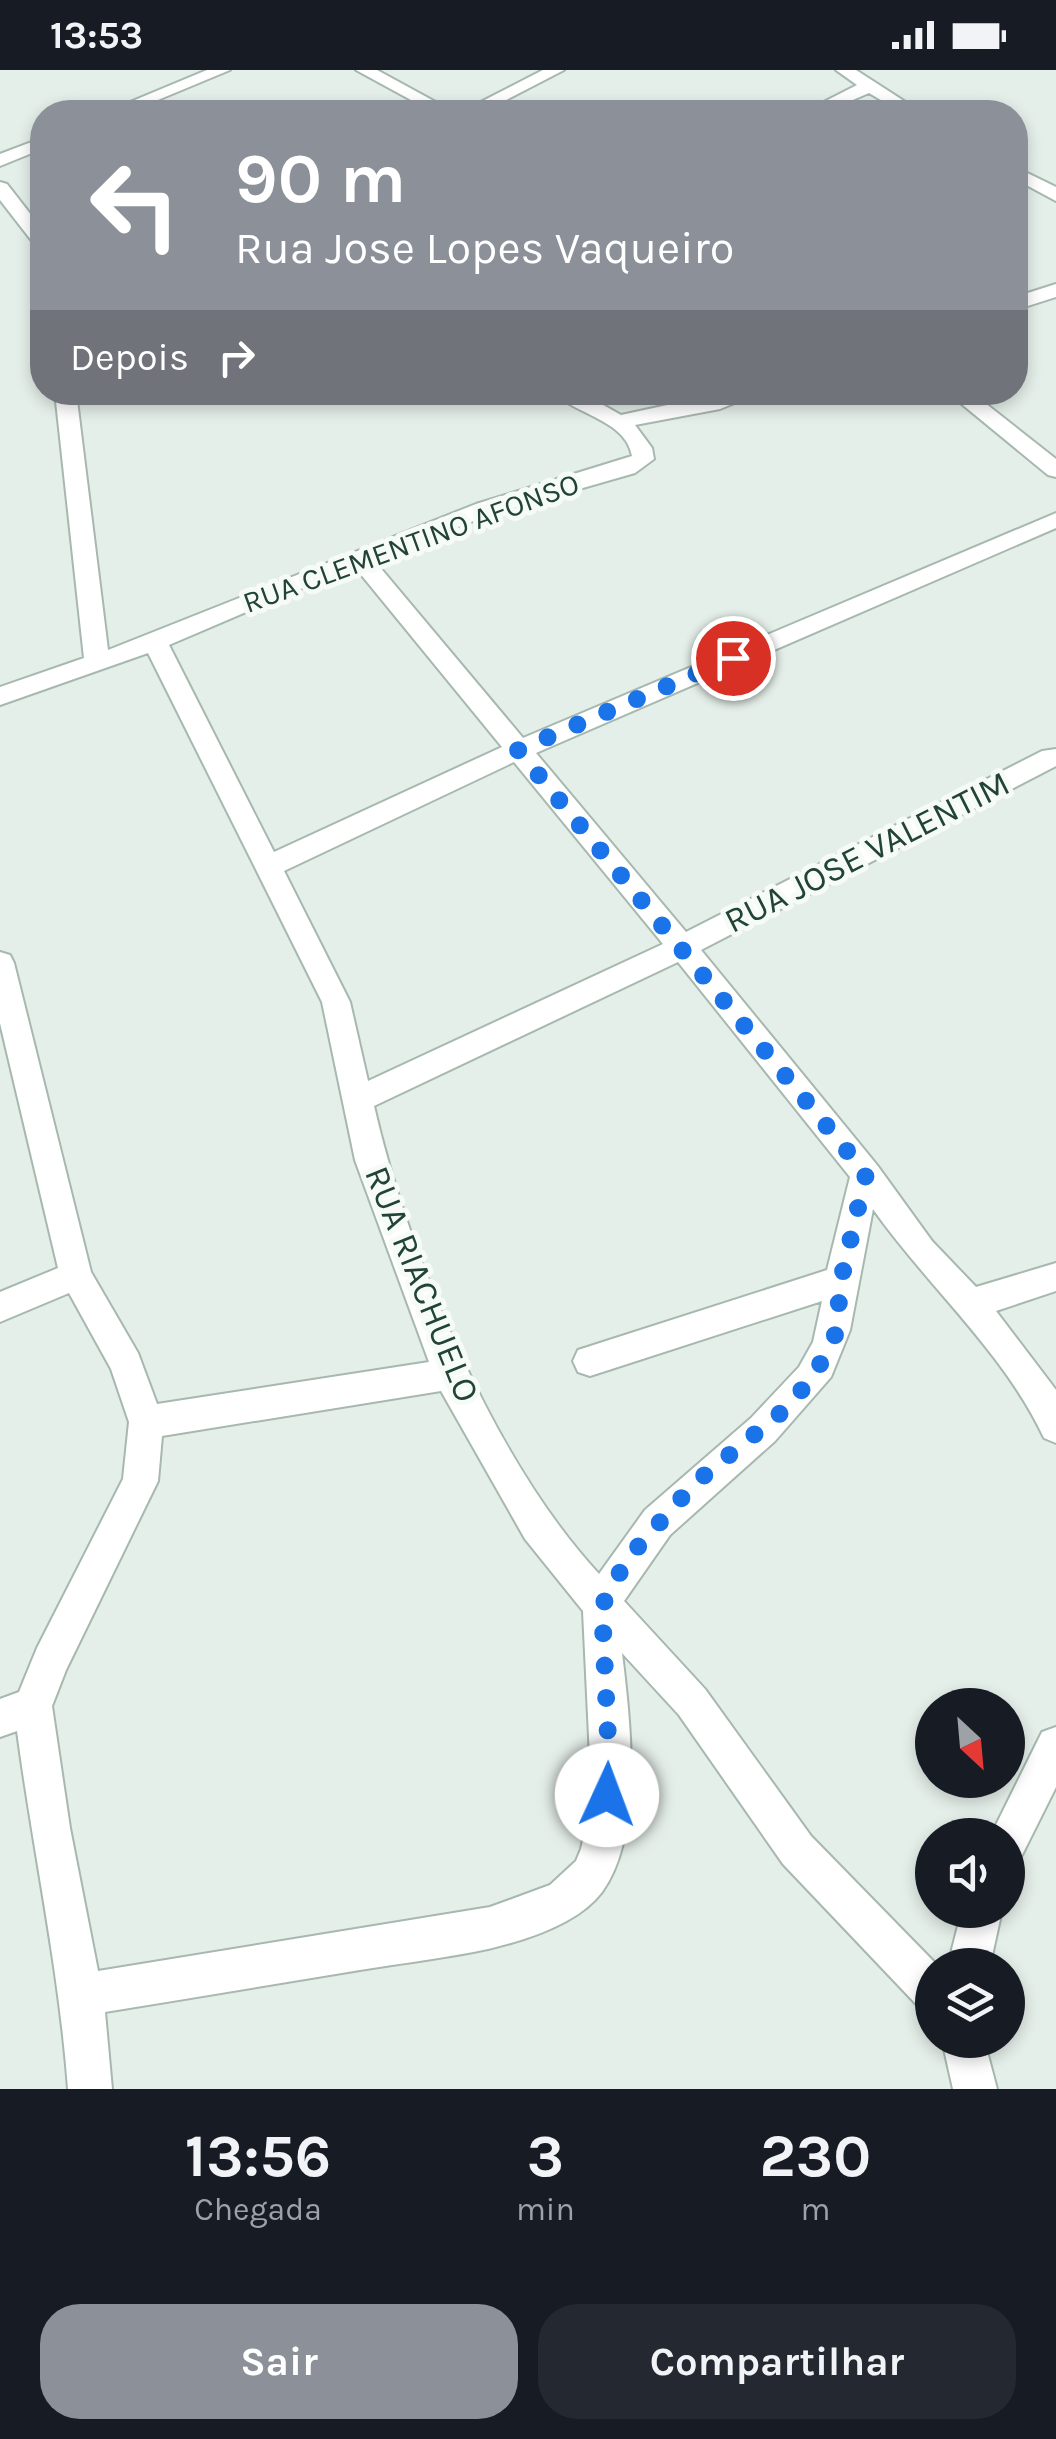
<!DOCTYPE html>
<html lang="pt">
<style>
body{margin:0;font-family:Karla,sans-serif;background:#242831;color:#f1f3f6;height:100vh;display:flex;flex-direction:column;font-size:38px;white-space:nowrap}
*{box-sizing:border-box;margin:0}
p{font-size:32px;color:#9ea1a6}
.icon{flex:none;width:55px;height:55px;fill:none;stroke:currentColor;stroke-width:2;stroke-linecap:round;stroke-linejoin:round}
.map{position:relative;height:2019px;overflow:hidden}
.sheet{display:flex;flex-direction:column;background:#171b24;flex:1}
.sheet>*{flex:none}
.guide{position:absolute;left:30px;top:30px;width:998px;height:305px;border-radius:40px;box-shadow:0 5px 15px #0003;background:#8c9099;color:#fff;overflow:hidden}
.needle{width:65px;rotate:154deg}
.controls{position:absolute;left:915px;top:1618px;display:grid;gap:20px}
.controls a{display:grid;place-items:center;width:110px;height:110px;border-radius:50%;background:#171b24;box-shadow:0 5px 15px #0003;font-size:50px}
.pin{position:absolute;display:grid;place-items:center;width:85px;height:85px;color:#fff;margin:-42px;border:5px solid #fff;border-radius:50%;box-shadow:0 2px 10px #0007}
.me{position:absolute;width:110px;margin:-55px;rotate:2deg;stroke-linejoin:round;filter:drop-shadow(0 0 8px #0008)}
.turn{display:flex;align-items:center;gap:35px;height:210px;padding:0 40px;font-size:45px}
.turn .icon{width:130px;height:130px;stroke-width:2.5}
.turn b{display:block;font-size:70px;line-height:85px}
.then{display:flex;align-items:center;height:95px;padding:0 40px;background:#0003;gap:20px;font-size:38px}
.eta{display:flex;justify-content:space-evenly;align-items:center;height:170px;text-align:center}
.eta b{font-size:60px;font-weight:700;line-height:70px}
.cta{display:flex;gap:20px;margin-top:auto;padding:20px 40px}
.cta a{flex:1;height:115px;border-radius:40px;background:#8c9099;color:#fff;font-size:40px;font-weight:700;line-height:115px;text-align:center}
.cta a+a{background:#242831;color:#f1f3f6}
.status{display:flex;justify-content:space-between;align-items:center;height:70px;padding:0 50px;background:#171b24;direction:ltr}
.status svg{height:28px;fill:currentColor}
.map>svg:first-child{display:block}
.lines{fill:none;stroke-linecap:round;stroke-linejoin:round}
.street-casing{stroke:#a7b8af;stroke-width:4}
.street{fill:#fff;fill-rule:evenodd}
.route{stroke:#1a73e8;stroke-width:18;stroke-dasharray:0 32.4}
.labels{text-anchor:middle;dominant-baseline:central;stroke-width:10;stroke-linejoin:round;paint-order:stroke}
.far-street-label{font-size:30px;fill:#224435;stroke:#f6fbf8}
.street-label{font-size:35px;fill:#224435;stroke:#f6fbf8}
</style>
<div class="status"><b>13:53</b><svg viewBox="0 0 49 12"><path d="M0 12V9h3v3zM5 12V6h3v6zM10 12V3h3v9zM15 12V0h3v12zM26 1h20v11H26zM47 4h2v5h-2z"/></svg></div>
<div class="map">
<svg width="1056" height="2019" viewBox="0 0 1056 2019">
<rect width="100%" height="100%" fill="#e5efe9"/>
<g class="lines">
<g class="street-casing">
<path id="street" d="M 207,0 L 230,0 L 129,42 L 106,42 Z
M 356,0 L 377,0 L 454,42 L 433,42 Z
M 543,0 L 564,0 L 483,42 L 461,42 Z
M 836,0 L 856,0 L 921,42 L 901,42 L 869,23 L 825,42 L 804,42 L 857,15 Z
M 42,68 L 42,79 L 0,96 L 0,84 Z
M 1015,97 L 1056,117 L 1056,131 L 1015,109 Z
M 0,112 L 7,114 L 42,159 L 42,177 L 35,175 L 0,130 Z
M 1056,214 L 1056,227 L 1015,240 L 1015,227 Z
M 55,322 L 76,322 L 108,580 L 476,434 L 632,386 C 626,350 576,345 553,322 L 580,322 L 621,345 L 728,322 L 762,322 L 720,339 L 635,355 L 652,378 L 654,389 L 635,403 L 492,444 L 373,489 L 523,668 L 1056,443 L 1056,458 L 536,683 L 686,862 L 1042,681 L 1056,679 L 1056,696 L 701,880 L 877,1095 L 932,1171 L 976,1217 L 1056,1193 L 1056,1221 L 996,1241 L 1056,1320 L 1056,1373 L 1044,1368 C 1004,1282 928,1217 873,1139 L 850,1260 L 831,1307 L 775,1371 L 670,1465 L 624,1531 L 705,1619 L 811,1766 L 937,1895 L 932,1895 L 932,1941 L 917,1935 L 783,1794 L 679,1645 L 622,1583 C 630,1650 644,1764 602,1822 C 578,1854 526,1870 488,1879 C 446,1888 403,1893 360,1900 C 275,1914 190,1928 105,1942 L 112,2019 L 68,2019 C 59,1898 33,1781 17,1661 L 0,1667 L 0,1629 L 19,1622 L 37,1578 L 123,1409 L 129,1352 L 111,1299 L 69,1223 L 0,1252 L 0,1222 L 58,1198 L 0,953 L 0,882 L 10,885 L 14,893 L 91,1202 L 138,1283 L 157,1334 L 429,1292 L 355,1090 L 322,932 L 148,583 L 0,635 L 0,617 L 84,588 ZM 354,496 L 502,677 L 274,782 L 169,575 ZM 514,692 L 663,874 L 368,1011 L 350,932 L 284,801 ZM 678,892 L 850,1107 L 827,1200 L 578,1280 L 573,1291 L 578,1302 L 590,1306 L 822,1231 L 813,1272 L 799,1297 L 751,1348 L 645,1440 L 599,1504 C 494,1391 408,1185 374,1036 ZM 441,1321 L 525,1469 L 583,1541 L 590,1688 L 587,1752 L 581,1779 L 576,1791 L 550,1815 L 490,1837 L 98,1901 L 70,1758 L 52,1636 L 66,1600 L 158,1411 L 162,1366 Z
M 262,322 L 320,322 L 288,333 Z
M 947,322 L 971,322 L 1056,389 L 1056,407 L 1048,405 Z
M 1056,1657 L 1056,1717 L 1022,1785 L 1008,1791 L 1008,1765 L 991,1765 L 1042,1662 Z
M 962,1840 L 1002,1840 L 990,1895 L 948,1895 Z
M 942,1970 L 984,1970 L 997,2019 L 953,2019 Z"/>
</g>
<use href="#street" class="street"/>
</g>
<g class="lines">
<path class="route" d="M 607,1725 L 609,1690 L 602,1536 L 627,1489 L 695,1413 L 783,1341 L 814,1306 L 836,1263 L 841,1210 L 866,1104 L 518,680 L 733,588"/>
</g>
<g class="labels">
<g class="far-street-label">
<text transform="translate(411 473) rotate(-20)">RUA CLEMENTINO AFONSO</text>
</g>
<g class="street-label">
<text transform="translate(867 782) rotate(-27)">RUA JOSE VALENTIM</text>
<text transform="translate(422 1214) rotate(68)">RUA RIACHUELO</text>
</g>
</g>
</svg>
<div class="controls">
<a><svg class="needle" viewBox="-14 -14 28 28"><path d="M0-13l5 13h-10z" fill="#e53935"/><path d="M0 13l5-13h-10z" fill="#9ea1a6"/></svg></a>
<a><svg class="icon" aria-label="sound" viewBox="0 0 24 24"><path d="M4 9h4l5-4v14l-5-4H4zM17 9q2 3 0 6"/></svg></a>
<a><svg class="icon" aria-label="layers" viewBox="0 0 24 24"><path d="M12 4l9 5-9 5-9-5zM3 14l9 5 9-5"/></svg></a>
</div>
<div class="pin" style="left:733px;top:588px;background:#d93025"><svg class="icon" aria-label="arrive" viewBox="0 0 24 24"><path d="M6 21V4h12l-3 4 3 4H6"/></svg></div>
<svg class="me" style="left:607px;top:1725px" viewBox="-20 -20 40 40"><circle r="19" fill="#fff"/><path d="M0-13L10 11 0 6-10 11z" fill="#1a73e8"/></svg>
<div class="guide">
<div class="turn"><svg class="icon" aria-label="left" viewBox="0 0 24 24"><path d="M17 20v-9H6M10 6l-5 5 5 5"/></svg><div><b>90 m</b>Rua Jose Lopes Vaqueiro</div></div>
<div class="then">Depois<svg class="icon" aria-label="right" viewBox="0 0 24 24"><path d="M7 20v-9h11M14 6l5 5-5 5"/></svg></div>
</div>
</div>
<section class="sheet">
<div class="eta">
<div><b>13:56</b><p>Chegada</p></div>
<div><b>3</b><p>min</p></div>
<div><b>230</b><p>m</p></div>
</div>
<div class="cta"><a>Sair</a><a>Compartilhar</a></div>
</section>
